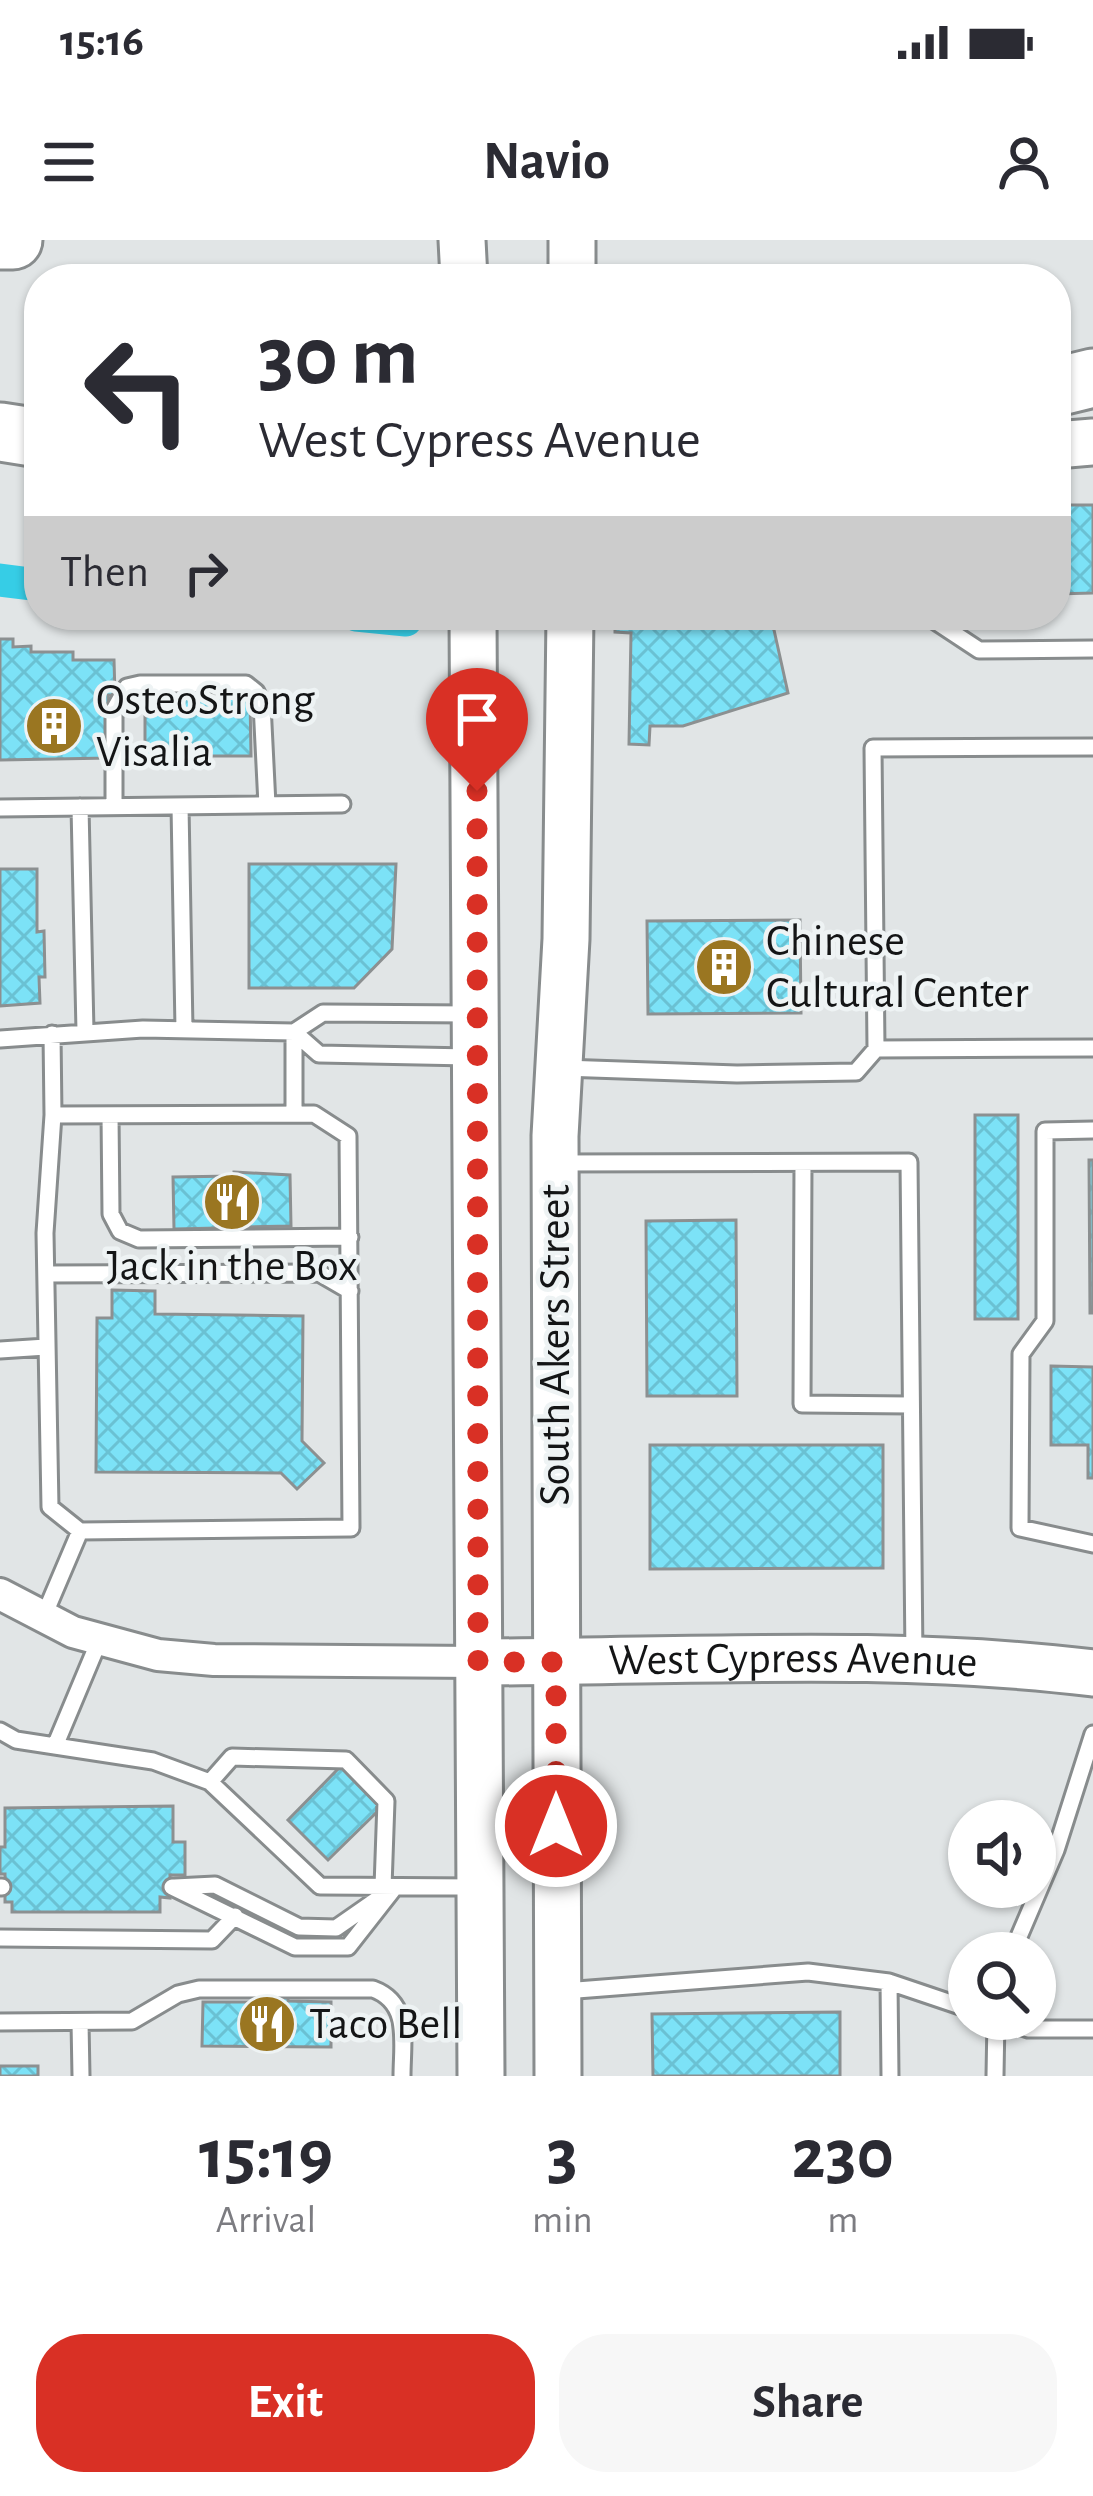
<!DOCTYPE html>
<style>
body{margin:0;font-family:"Alegreya Sans",sans-serif;background:#f7f7f7;color:#2b2b33;height:100vh;display:flex;flex-direction:column;font-size:45px;white-space:nowrap}
*{box-sizing:border-box;margin:0}
p{font-size:39px;color:#7c7c81}
.icon{flex:none;width:66px;height:66px;fill:none;stroke:currentColor;stroke-width:2;stroke-linecap:round;stroke-linejoin:round}
.map{position:relative;height:1836px;overflow:hidden}
.drawer{display:flex;flex-direction:column;background:#fff;flex:1}
.drawer>*{flex:none}
.banner{position:absolute;left:24px;top:24px;width:1047px;height:366px;border-radius:48px;box-shadow:0 3px 9px #0004;background:#fff;color:#2b2b33;overflow:hidden}
.fabs{position:absolute;left:948px;top:1560px;display:grid;gap:24px}
.fabs a{display:grid;place-items:center;width:108px;height:108px;border-radius:50%;background:#fff;box-shadow:0 3px 9px #0004;font-size:60px}
.pin{position:absolute;display:grid;place-items:center;width:102px;height:102px;color:#fff;margin:-123px -51px;border-radius:50% 50% 50% 0;rotate:-45deg;box-shadow:0 0 12px #0007}
.pin .icon{rotate:45deg}
.me{position:absolute;width:132px;margin:-66px;rotate:0deg;stroke-linejoin:round;filter:drop-shadow(0 0 9px #0008)}
.turn{display:flex;align-items:center;gap:42px;height:252px;padding:0 36px;font-size:54px}
.turn .icon{width:156px;height:156px;stroke-width:2.5}
.turn b{display:block;font-size:84px;line-height:102px}
.then{display:flex;align-items:center;height:114px;padding:0 36px;background:#0003;gap:24px;font-size:45px}
.eta{display:flex;justify-content:space-evenly;align-items:center;height:204px;text-align:center}
.eta b{font-size:72px;font-weight:700;line-height:84px}
.action{display:flex;gap:24px;margin-top:auto;padding:24px 36px}
.action a{flex:1;height:138px;border-radius:48px;background:#d93025;color:#fff;font-size:48px;font-weight:700;line-height:138px;text-align:center}
.action a+a{background:#f7f7f7;color:#2b2b33}
.status{display:flex;justify-content:space-between;align-items:center;height:84px;padding:0 60px;background:#fff;direction:ltr}
.status svg{height:33px;fill:currentColor}
header{display:flex;justify-content:space-between;align-items:center;height:156px;padding:0 36px;background:#fff;font-size:54px;font-weight:700}
.map>svg:first-child{display:block}
.lines{fill:none;stroke-linecap:round;stroke-linejoin:round}
.canal{stroke:#36cde6;stroke-width:33}
.building{fill:url(#building-cross-hatch);stroke:#8c9091;stroke-width:3}
.lane-casing{stroke:#888c8d;stroke-width:21}
.street-casing{stroke:#888c8d;stroke-width:36}
.secondary-casing{stroke:#888c8d;stroke-width:51}
.highway-casing{stroke:#888c8d;stroke-width:63}
.lane{stroke:#fff;stroke-width:15}
.street{stroke:#fff;stroke-width:30}
.secondary{stroke:#fff;stroke-width:45}
.highway{stroke:#fff;stroke-width:57}
.route{stroke:#d93025;stroke-width:21;stroke-dasharray:0 37.8}
.labels{text-anchor:middle;dominant-baseline:central;stroke-width:9;stroke-linejoin:round;paint-order:stroke}
.poi-label{font-size:45px;fill:#141516;stroke:#eef3f4;text-anchor:start}
.street-label{font-size:45px;fill:#141516;stroke:#eef3f4}
</style>
<div class="status"><b>15:16</b><svg viewBox="0 0 49 12"><path d="M0 12V9h3v3zM5 12V6h3v6zM10 12V3h3v9zM15 12V0h3v12zM26 1h20v11H26zM47 4h2v5h-2z"/></svg></div>
<header><svg class="icon" aria-label="menu" viewBox="0 0 24 24"><path d="M4 6h16M4 12h16M4 18h16"/></svg>Navio<svg class="icon" aria-label="person" viewBox="0 0 24 24"><circle cx="12" cy="8" r="4"/><path d="M4 21q1-7 8-7t8 7"/></svg></header>
<div class="map">
<svg width="1093" height="1836" viewBox="0 0 1093 1836">
<defs>
<pattern id="building-cross-hatch" width="8" height="8" patternUnits="userSpaceOnUse" patternTransform="scale(3)"><rect width="8" height="8" fill="#7ce2f7"/><path d="M0 0l8 8M0 8l8-8" fill="none" stroke="#6ac1d3"/></pattern>
</defs>
<rect width="100%" height="100%" fill="#e1e5e6"/>
<g class="lines">
<path class="canal" d="M 0,340 L 39,345
M 356,375 L 406,380"/>
</g>
<path class="building" d="M 1056,265 L 1093,265 L 1093,353 L 1056,354 Z
M 615,375 L 766,375 L 766,381 L 772,381 L 788,453 L 683,486 L 650,486 L 649,505 L 629,504 L 631,393 L 615,392 Z
M 0,399 L 13,399 L 13,407 L 31,406 L 31,412 L 73,412 L 73,420 L 114,420 L 115,455 L 108,455 L 109,518 L 0,520 Z
M 250,457 L 251,516 L 145,516 L 145,458 Z
M 249,624 L 396,624 L 392,709 L 354,748 L 249,748 Z
M 0,629 L 37,629 L 37,692 L 44,691 L 45,737 L 39,737 L 40,763 L 0,766 Z
M 800,680 L 801,773 L 648,774 L 647,681 Z
M 975,875 L 1018,875 L 1018,1079 L 975,1079 Z
M 1089,920 L 1093,920 L 1093,1073 L 1090,1073 Z
M 234,932 L 290,935 L 291,986 L 245,987 L 245,993 L 218,994 L 217,988 L 174,989 L 173,937 L 234,936 Z
M 736,980 L 737,1156 L 647,1156 L 646,981 Z
M 112,1050 L 155,1051 L 155,1074 L 303,1076 L 302,1201 L 324,1223 L 297,1249 L 281,1233 L 96,1232 L 97,1078 L 112,1078 Z
M 1051,1126 L 1093,1127 L 1093,1238 L 1088,1238 L 1088,1205 L 1051,1205 Z
M 650,1205 L 883,1205 L 883,1328 L 650,1329 Z
M 341,1526 L 382,1567 L 328,1620 L 288,1580 Z
M 173,1566 L 173,1602 L 185,1602 L 185,1635 L 170,1635 L 170,1658 L 160,1657 L 160,1672 L 12,1672 L 12,1662 L 5,1662 L 5,1634 L 0,1634 L 0,1607 L 5,1607 L 5,1568 Z
M 275,1755 L 288,1755 L 288,1761 L 331,1762 L 331,1807 L 202,1806 L 203,1762 L 275,1762 Z
M 840,1772 L 840,1836 L 653,1836 L 652,1774 Z
M 0,1826 L 38,1826 L 38,1836 L 0,1836 Z"/>
<g class="lines">
<g class="lane-casing">
<path id="lane" d="M 926,375 L 979,410 L 1093,409
M 114,566 L 114,470 L 127,447 L 140,444 L 246,444 L 256,452 L 262,464 L 267,565
M 180,566 L 184,789
M 80,567 L 85,791
M 0,568 L 342,564
M 294,792 L 319,814 L 469,817
M 294,792 L 294,874
M 52,794 L 53,875 L 314,874 L 348,896 L 351,1288 L 80,1291
M 0,799 L 143,789 L 294,792 L 323,773 L 471,774
M 876,809 L 873,508 L 1093,507
M 563,828 L 737,834 L 856,832 L 876,809 L 1093,808
M 110,875 L 111,974 L 120,991 L 139,999 L 350,997
M 1093,890 L 1045,891 L 1045,1081 L 1021,1114 L 1020,1288 L 1093,1304
M 558,923 L 909,922 L 914,1417
M 803,923 L 802,1164 L 910,1165
M 46,1034 L 319,1033 L 350,1051
M 0,1110 L 46,1107
M 43,1378 L 80,1291 L 50,1267 L 45,993 L 53,875
M 99,1401 L 55,1506 L 153,1521 L 210,1542 L 320,1646 L 477,1647
M 0,1491 L 16,1500 L 55,1506
M 210,1542 L 232,1517 L 346,1520 L 386,1561 L 383,1647
M 0,1647 L 2,1647
M 172,1647 L 295,1707 L 348,1707 L 395,1647
M 175,1647 L 215,1645 L 299,1687 L 336,1688 L 382,1656
M 0,1698 L 212,1700 L 235,1676
M 1012,1713 L 1056,1610 L 1093,1494
M 889,1742 L 890,1836
M 564,1751 L 808,1732 L 889,1742 L 969,1769
M 998,1779 L 1028,1789 L 1093,1789
M 0,1782 L 132,1781 L 178,1754 L 199,1749 L 373,1749 C 411,1763 402,1802 402,1836
M 80,1782 L 81,1836
M 995,1836 L 996,1779"/>
</g>
<g class="street-casing">
<path id="street" d="M 0,1354 L 73,1392 L 158,1415 L 214,1420 L 478,1422"/>
</g>
<g class="secondary-casing">
<g id="secondary">
<path d="M 462,0 L 464,39"/>
<path d="M 572,0 L 572,39"/>
<path d="M 1056,205 L 1093,202"/>
<path d="M 473,375 L 481,1836"/>
<path id="s1" d="M 478,1422 C 683,1422 889,1408 1093,1433"/>
<path d="M 558,1836 L 555,896 L 566,699 L 570,375"/>
</g>
</g>
<g class="highway-casing">
<path id="highway" d="M 0,0 L 13,0
M 1056,147 L 1093,138
M 0,192 L 39,198"/>
</g>
<use href="#lane" class="lane"/>
<use href="#street" class="street"/>
<use href="#secondary" class="secondary"/>
<use href="#highway" class="highway"/>
</g>
<g class="lines">
<path class="route" d="M 477,551 L 478,1422 L 556,1422 L 556,1586"/>
</g>
<defs>
<g id="building-disc" transform="scale(3)"><circle r="9.5" fill="#9a7621" stroke="#eef3f4"/><path d="M-4-6H4V6H1V3H-1V6H-4ZM-2.5-4.3h1.7v1.8h-1.7ZM.8-4.3h1.7v1.8H.8ZM-2.5-1h1.7V.8h-1.7ZM.8-1h1.7V.8H.8Z" fill="#fff"/></g>
<g id="restaurant-disc" transform="scale(3)"><circle r="9.5" fill="#9a7621" stroke="#eef3f4"/><path d="M-5-6h1v4h1v-4h1v4h1v-4h1v5L-1.5 .5V6h-2V.5L-5-1ZM5-6V6H3V1.5H1.5Q1.5-4 5-6Z" fill="#fff"/></g>
</defs>
<g fill-rule="evenodd">
<use href="#building-disc" x="54" y="486"/>
<use href="#building-disc" x="724" y="727"/>
<use href="#restaurant-disc" x="232" y="962"/>
<use href="#restaurant-disc" x="267" y="1784"/>
</g>
<g class="labels">
<g class="poi-label">
<text x="96" y="460">OsteoStrong<tspan x="96" dy="52">Visalia</tspan></text>
<text x="766" y="701">Chinese<tspan x="766" dy="52">Cultural Center</tspan></text>
<text x="232" y="1026" text-anchor="middle">Jack in the Box</text>
<text x="309" y="1784">Taco Bell</text>
</g>
<g class="street-label">
<text transform="translate(555 1105) rotate(-90)">South Akers Street</text>
<text stroke="none"><textPath href="#s1" startOffset="315">West Cypress Avenue</textPath></text>
</g>
</g>
</svg>
<div class="fabs">
<a><svg class="icon" aria-label="sound" viewBox="0 0 24 24"><path d="M4 9h4l5-4v14l-5-4H4zM17 9q2 3 0 6"/></svg></a>
<a><svg class="icon" aria-label="search" viewBox="0 0 24 24"><circle cx="10" cy="10" r="6"/><path d="M15 15l6 6"/></svg></a>
</div>
<div class="pin" style="left:477px;top:551px;background:#d93025"><svg class="icon" aria-label="arrive" viewBox="0 0 24 24"><path d="M6 21V4h12l-3 4 3 4H6"/></svg></div>
<svg class="me" style="left:556px;top:1586px" viewBox="-20 -20 40 40"><circle r="17" fill="#d93025" stroke="#fff" stroke-width="3"/><path d="M0-11L8 9 0 5-8 9z" fill="#fff"/></svg>
<div class="banner">
<div class="turn"><svg class="icon" aria-label="left" viewBox="0 0 24 24"><path d="M17 20v-9H6M10 6l-5 5 5 5"/></svg><div><b>30 m</b>West Cypress Avenue</div></div>
<div class="then">Then<svg class="icon" aria-label="right" viewBox="0 0 24 24"><path d="M7 20v-9h11M14 6l5 5-5 5"/></svg></div>
</div>
</div>
<section class="drawer">
<div class="eta">
<div><b>15:19</b><p>Arrival</p></div>
<div><b>3</b><p>min</p></div>
<div><b>230</b><p>m</p></div>
</div>
<div class="action"><a>Exit</a><a>Share</a></div>
</section>
